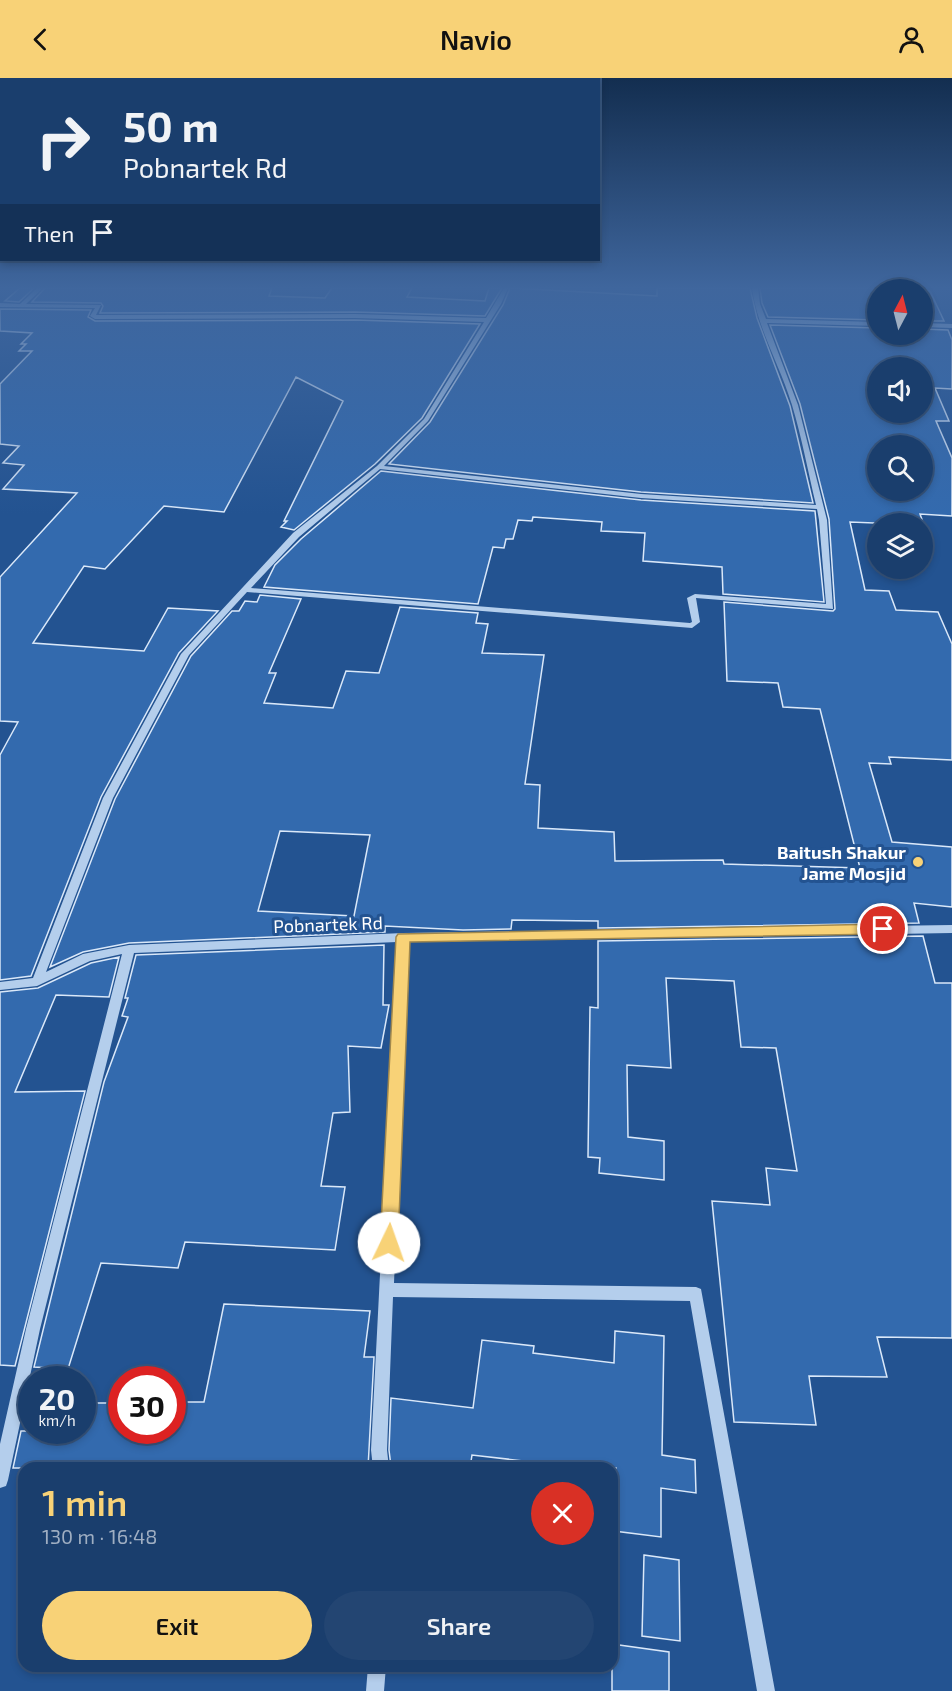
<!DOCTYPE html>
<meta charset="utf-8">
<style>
body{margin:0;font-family:"Exo 2",sans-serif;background:#234572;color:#f1f3f6;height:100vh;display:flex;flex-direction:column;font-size:22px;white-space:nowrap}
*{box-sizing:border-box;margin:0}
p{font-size:20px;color:#9faec2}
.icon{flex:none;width:33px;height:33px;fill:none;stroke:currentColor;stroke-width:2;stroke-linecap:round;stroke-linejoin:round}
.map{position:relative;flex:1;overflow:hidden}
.drawer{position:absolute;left:18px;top:1384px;width:600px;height:210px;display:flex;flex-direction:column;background:#1a3e6d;border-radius:18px;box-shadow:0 3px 9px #0003,0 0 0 2px #385780}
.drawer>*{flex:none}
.hud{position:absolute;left:0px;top:0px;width:600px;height:183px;box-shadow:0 3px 9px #0003,0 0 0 2px #385780;background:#1a3e6d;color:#f1f3f6;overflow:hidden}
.needle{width:39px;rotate:7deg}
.fabs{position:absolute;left:867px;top:201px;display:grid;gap:12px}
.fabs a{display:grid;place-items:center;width:66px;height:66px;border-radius:50%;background:#1a3e6d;box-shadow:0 3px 9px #0003,0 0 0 2px #385780;font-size:30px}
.speed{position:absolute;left:18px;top:1288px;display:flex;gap:12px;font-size:30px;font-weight:700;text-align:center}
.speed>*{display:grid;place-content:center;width:78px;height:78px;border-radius:50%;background:#1a3e6d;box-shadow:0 3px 9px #0003,0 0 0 2px #385780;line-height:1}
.speed small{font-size:15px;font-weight:400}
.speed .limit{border:9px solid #d22;background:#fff;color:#111}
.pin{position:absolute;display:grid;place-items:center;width:51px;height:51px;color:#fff;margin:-26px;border:3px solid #fff;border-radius:50%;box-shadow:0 2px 6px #0007}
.me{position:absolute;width:66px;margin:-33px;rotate:3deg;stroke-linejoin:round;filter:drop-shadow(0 0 4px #0008)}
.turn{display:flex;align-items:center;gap:21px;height:126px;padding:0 24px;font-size:27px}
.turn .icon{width:78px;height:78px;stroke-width:2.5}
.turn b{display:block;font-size:42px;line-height:51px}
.then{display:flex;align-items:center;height:57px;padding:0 24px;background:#0003;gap:12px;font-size:22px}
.round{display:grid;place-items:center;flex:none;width:63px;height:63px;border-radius:32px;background:#234572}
.summary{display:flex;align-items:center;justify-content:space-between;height:102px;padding:0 24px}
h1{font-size:36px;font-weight:600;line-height:45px;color:#f8d277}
.primary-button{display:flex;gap:12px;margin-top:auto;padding:12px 24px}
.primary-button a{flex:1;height:69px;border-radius:36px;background:#f8d277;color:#111;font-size:24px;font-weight:600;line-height:69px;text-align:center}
.primary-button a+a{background:#234572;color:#f1f3f6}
header{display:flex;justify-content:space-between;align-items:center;height:78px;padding:0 24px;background:#f8d277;color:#111;font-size:27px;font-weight:600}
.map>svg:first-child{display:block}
.building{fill:#336aae;stroke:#dae8f9;stroke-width:1.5;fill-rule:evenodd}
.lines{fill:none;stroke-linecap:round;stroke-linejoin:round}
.minor{fill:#b4ceec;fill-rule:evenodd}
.route{fill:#f8d277;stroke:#a1884d;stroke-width:1.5}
.poi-dot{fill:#f8d277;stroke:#235391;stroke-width:2}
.labels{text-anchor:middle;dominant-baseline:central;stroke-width:6;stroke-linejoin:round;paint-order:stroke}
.poi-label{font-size:18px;font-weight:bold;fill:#fff;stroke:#235391;text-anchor:end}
.street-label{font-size:18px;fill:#fff;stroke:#235391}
</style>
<header><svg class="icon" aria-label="back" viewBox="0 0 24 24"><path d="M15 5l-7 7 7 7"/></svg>Navio<svg class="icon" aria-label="person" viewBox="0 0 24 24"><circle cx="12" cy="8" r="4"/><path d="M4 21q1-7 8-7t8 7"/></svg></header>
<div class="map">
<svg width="952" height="1613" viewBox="0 0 952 1613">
<rect width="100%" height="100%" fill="#235391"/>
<path class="building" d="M 20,210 L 34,210 L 19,224 L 5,223 Z
M 45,210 L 272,210 L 269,218 L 325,220 L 332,210 L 412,210 L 407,219 L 485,223 L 489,210 L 502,210 L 485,238 L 355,234 L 100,235 L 103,228 L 101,225 L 32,224 Z
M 510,210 L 657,218 L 657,210 L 750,210 L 757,240 L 790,328 L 813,425 L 641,414 L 389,386 L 430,344 L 503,227 Z
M 760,210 L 864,210 L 893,212 L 878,212 L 878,242 L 768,239 L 762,225 Z
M 922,212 L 930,213 L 944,243 L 922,243 Z
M 0,231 L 91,232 L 88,239 L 95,243 L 355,242 L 480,246 L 422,340 L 375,386 L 294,452 L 281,449 L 287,443 L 284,443 L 343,323 L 296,299 L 224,434 L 164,428 L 105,491 L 84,488 L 33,565 L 144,573 L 168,530 L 218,533 L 179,575 L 101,719 L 31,898 L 0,902 L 0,677 L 18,644 L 0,643 L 0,499 L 77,415 L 3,411 L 24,387 L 3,385 L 19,368 L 0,366 L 0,306 L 32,273 L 19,273 L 26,266 L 21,266 L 32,255 L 0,253 Z
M 770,247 L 878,250 L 878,256 L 922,256 L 922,251 L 948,252 L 952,262 L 952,311 L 935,310 L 949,343 L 936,343 L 952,380 L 952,438 L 920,436 L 924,447 L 850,444 L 865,512 L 889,513 L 896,532 L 938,534 L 952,566 L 952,682 L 889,679 L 891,686 L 869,685 L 892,764 L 952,769 L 952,829 L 914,825 L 919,845 L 598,850 L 598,843 L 512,842 L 511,851 L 463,852 L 385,848 L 385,854 L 129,865 L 83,874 L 50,889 L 115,721 L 191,578 L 232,533 L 239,533 L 245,523 L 257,524 L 260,517 L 301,521 L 269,595 L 276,595 L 264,625 L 333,630 L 346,593 L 379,595 L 400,529 L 478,535 L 476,545 L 488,546 L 482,575 L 544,577 L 525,706 L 540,707 L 538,750 L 614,754 L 615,783 L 723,782 L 724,786 L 860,790 L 820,631 L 783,629 L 778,605 L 727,603 L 724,524 L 833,533 L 835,531 L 829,441 L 800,326 ZM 878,290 L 922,290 L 922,334 L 878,334 ZM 878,368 L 922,368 L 922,412 L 878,412 ZM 280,753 L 370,757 L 354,838 L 258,833 Z
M 381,393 L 641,422 L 815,433 L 824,524 L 723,516 L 722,489 L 643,483 L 645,455 L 601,453 L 602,444 L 533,439 L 532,443 L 518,442 L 513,461 L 506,461 L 504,470 L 493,469 L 478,526 L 264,509 L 275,487 L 301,461 Z
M 923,858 L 935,905 L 952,905 L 952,1260 L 877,1259 L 887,1299 L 809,1298 L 816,1347 L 734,1344 L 712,1123 L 770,1127 L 766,1090 L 797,1093 L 776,970 L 741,969 L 734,903 L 666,900 L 671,990 L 627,987 L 628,1059 L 664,1063 L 664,1102 L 599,1095 L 600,1080 L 588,1079 L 590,929 L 598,930 L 598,863 Z
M 384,867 L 383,927 L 389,927 L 381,970 L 348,968 L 350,1034 L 333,1035 L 321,1108 L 345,1109 L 335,1172 L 185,1164 L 178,1190 L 101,1185 L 68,1291 L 34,1289 L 104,1004 L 128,939 L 122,938 L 128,920 L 125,920 L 136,877 Z
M 119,879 L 109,919 L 56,917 L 15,1014 L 85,1013 L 15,1288 L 0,1287 L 0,914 L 38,910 L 91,885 Z
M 224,1226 L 370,1233 L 364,1279 L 374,1279 L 368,1390 L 187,1389 L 187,1390 L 13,1390 L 21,1353 L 82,1353 L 82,1325 L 122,1325 L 122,1353 L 172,1353 L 172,1324 L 204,1324 Z
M 615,1253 L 664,1258 L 662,1377 L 695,1382 L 696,1415 L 661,1410 L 661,1459 L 614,1453 L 616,1390 L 585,1390 L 472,1377 L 470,1390 L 391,1388 L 389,1372 L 391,1320 L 473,1330 L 482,1262 L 534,1268 L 533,1275 L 614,1285 Z
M 644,1477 L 679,1482 L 680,1563 L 642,1558 Z
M 612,1566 L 669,1574 L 669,1613 L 612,1613 Z"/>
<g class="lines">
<path class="minor" d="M 37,210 L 43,210 L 26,226 L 101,227 L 96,237 L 355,236 L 486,240 L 504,210 L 508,210 L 501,226 L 428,343 L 384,388 L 641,416 L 816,427 C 808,394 802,360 792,327 C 780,287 757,250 752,210 L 758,210 L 760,226 L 766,241 L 878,244 L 878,248 L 767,245 L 798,327 L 827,442 L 833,531 L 696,520 L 700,544 L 692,550 L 247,514 L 189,577 L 113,720 L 46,894 L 83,876 L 129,867 L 403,855 L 952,847 L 952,855 L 408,864 L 394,1205 L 696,1209 L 701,1211 L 775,1613 L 757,1613 L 690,1223 L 393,1219 L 387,1372 L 389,1390 L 373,1390 L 371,1372 L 397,864 L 134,875 L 40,1251 L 8,1402 L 6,1408 L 0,1410 L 0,1366 L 26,1251 L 122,876 L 90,883 L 37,908 L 0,912 L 0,904 L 33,900 L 103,720 L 181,576 L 293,455 L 377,388 L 424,341 L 484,244 L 355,240 L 95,241 L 90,238 L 95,230 L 0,229 L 0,225 L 20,226 ZM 380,391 L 641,420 L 817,431 L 819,442 L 826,526 L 695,516 L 687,520 L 692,544 L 690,545 L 251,510 L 299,459 Z
M 922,245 L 952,246 L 952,250 L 922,249 Z
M 368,1588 L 386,1588 L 384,1613 L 366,1613 Z"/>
</g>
<linearGradient id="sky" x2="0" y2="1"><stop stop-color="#132e50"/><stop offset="0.48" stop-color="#3f669d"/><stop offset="1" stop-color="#3f669d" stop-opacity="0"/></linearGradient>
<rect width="952" height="436" fill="url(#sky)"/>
<path class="route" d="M 883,846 L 890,851 L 883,856 L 410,864 L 398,1165 L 395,1170 L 389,1173 L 383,1170 L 380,1165 L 396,859 L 398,856 Z"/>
<circle class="poi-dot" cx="918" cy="784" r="6"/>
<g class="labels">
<g class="poi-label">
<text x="906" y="774">Baitush Shakur<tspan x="906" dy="21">Jame Mosjid</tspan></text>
</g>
<g class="street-label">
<text transform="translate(328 846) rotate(-2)">Pobnartek Rd</text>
</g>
</g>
</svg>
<div class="fabs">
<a><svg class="needle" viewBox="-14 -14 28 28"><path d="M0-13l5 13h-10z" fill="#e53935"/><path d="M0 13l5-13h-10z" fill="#9faec2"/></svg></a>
<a><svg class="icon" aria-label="sound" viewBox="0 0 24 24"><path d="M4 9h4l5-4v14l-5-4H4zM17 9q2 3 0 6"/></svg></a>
<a><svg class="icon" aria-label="search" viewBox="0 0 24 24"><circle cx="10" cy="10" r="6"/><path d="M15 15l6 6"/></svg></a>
<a><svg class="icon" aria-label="layers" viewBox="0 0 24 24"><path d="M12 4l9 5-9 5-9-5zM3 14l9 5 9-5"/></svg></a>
</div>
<div class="speed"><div>20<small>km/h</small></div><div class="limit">30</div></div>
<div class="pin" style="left:883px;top:851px;background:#d93025"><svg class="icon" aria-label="arrive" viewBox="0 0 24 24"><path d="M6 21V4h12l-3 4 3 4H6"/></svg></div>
<svg class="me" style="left:389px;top:1165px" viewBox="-20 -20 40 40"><circle r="19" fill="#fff"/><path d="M0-13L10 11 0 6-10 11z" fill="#f8d277"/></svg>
<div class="hud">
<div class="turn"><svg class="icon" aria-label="right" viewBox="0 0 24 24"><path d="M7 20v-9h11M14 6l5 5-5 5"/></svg><div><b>50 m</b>Pobnartek Rd</div></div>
<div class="then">Then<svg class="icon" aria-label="arrive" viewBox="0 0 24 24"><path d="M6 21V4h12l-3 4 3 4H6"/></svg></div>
</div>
<section class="drawer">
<div class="summary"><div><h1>1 min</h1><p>130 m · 16:48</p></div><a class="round" style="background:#d93025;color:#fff"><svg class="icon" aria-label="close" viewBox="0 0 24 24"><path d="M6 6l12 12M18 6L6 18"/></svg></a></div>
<div class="primary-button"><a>Exit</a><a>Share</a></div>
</section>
</div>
